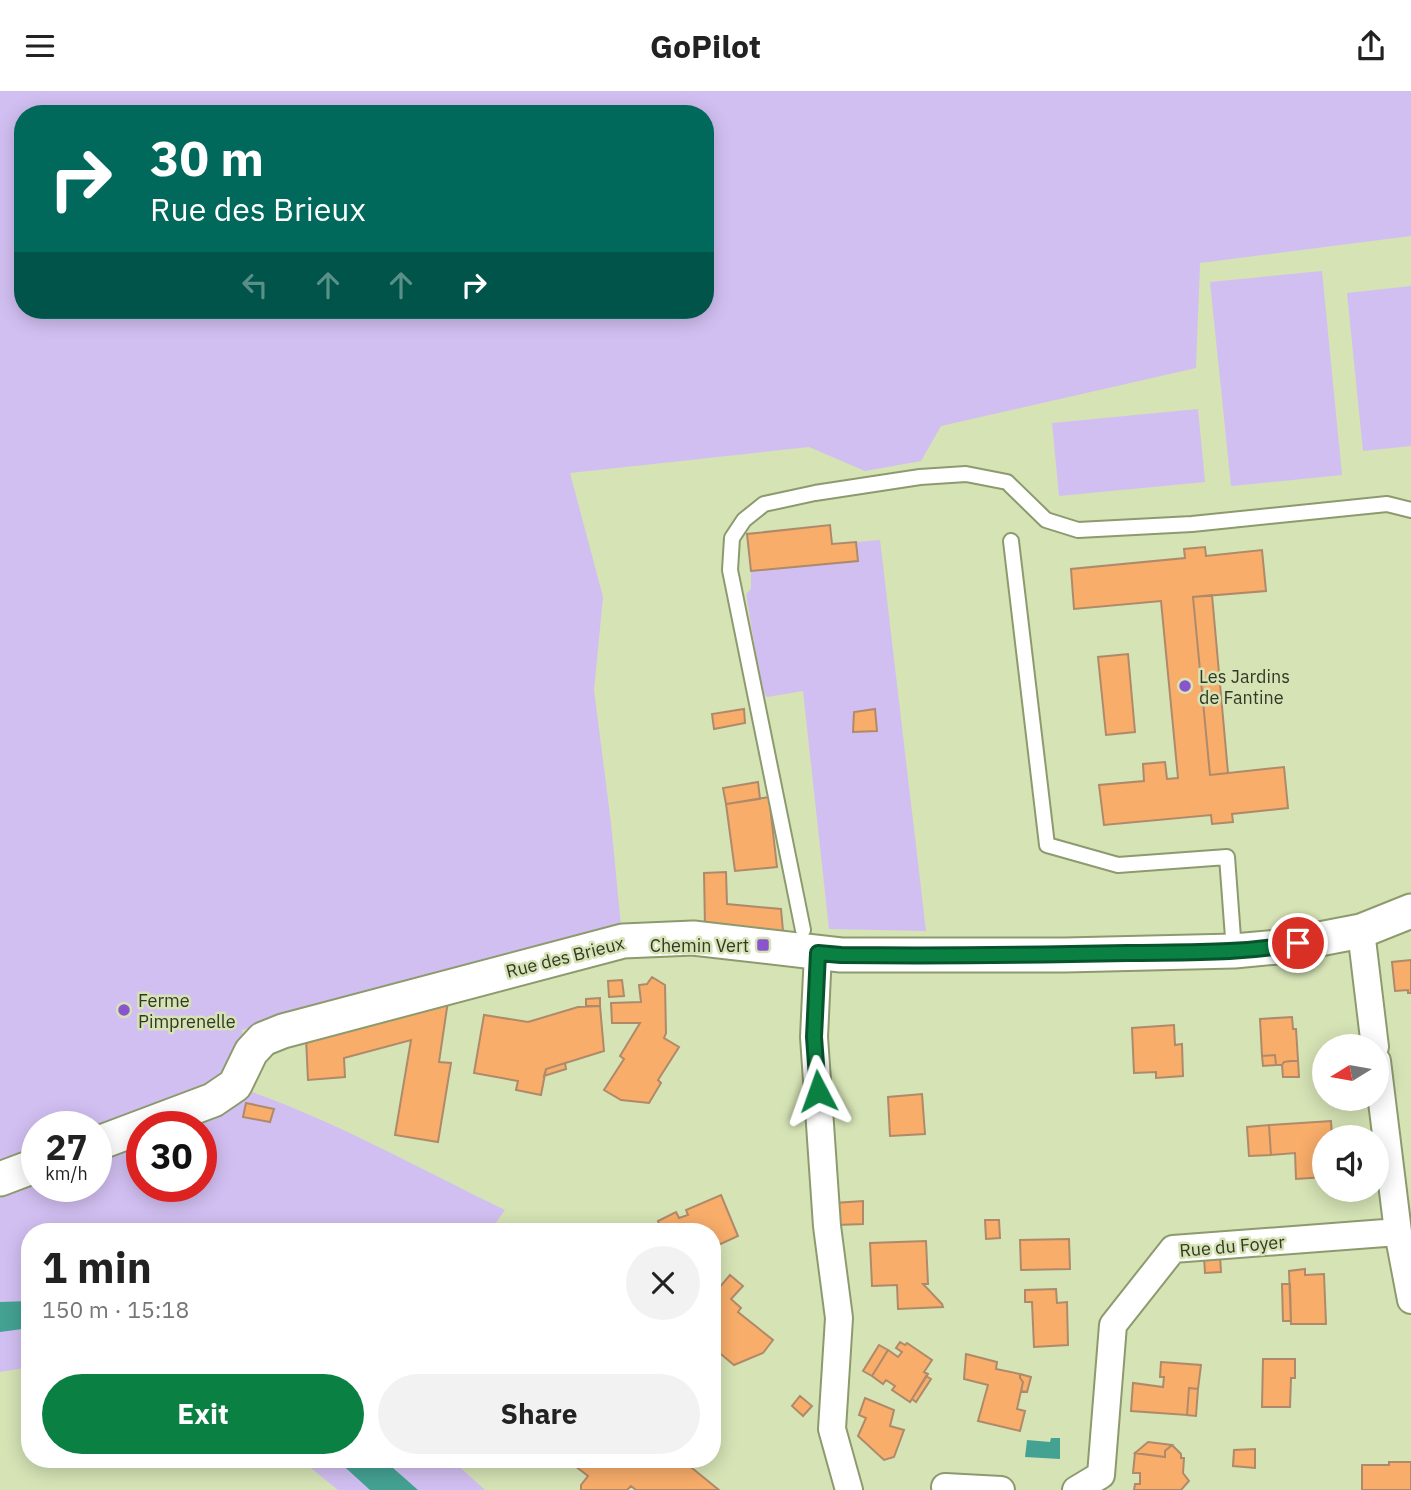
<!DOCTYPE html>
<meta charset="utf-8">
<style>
:root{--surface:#fff;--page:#f2f2f2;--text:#222;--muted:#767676;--accent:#0b8043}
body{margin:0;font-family:"IBM Plex Sans",sans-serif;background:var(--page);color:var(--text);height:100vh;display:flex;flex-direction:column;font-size:26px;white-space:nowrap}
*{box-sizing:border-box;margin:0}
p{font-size:23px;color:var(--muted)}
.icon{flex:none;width:38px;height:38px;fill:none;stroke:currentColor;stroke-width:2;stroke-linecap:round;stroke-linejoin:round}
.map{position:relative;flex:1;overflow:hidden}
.panel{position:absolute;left:21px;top:1132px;width:700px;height:245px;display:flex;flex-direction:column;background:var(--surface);border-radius:28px;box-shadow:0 4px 18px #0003}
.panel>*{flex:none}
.top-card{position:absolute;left:14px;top:14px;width:700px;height:214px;border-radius:28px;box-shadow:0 4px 18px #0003;background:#00695c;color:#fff;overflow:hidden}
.needle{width:46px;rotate:259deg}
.buttons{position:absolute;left:1312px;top:943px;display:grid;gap:14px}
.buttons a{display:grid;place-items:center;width:77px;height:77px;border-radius:50%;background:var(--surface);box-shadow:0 4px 18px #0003;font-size:35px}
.speed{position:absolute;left:21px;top:1020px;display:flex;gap:14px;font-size:35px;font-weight:700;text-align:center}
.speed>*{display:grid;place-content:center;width:91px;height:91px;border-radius:50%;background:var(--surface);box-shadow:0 4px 18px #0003;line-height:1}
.speed small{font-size:18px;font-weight:400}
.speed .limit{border:10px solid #d22;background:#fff;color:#111}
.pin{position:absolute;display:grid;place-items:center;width:60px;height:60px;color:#fff;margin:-30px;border:4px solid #fff;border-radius:50%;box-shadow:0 2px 7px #0007}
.me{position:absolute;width:77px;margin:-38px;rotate:356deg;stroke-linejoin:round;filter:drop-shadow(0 0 5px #0008)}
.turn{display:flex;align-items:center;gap:24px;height:147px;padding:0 21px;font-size:32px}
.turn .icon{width:91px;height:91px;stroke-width:2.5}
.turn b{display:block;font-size:49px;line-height:60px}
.lanes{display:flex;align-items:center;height:66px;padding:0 21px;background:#0003;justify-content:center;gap:35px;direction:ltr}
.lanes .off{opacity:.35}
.round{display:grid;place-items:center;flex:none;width:74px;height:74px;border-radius:37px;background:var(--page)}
.headline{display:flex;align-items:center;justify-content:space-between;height:119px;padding:0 21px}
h1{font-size:42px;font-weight:800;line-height:52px}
.button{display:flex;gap:14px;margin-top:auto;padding:14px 21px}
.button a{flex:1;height:80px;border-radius:42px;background:var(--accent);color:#fff;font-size:28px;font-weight:800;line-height:80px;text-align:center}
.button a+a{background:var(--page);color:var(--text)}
header{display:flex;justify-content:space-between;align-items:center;height:91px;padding:0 21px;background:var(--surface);font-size:32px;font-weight:800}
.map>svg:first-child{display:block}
</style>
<header><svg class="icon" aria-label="menu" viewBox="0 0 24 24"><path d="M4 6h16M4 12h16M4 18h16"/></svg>GoPilot<svg class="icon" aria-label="share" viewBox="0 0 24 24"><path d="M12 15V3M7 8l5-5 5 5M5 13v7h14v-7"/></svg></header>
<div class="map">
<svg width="1411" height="1399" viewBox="0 0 1411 1399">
<rect width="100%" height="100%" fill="#d5e3b5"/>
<path fill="#d2bff2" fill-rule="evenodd" d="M0 0H1411V145L1200 172 1196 277 941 335 921 370 865 380 809 356 570 382 603 506 594 599 611 732 621 835 242 939 249 1000C337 1031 420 1078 505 1119L489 1141H30V1276L0 1281ZM23 23H705V219H23ZM37 1036H96V1096H37ZM142 1036H201V1096H142Z
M1322 180 1342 384 1231 395 1210 191Z
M1411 195V355L1363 360 1347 202Z
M1198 318 1205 391 1059 405 1052 332Z
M880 449 926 840 829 838 803 600 767 606 762 601 746 503 751 498V480L858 470 856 451Z
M301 1369H452L485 1399H338Z"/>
<path fill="#44a293" d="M30 1210V1237L0 1241V1211Z
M1051 1347H1060V1368L1025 1366 1027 1349 1050 1351Z
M337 1369H384L418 1399H370Z"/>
<path fill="#f8ad6a" stroke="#af8a6a" stroke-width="2" d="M830 434 832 453 856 451 858 470 751 480 747 443Z
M1205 456 1206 465 1262 459 1266 500 1193 506 1210 684 1284 676 1288 717 1232 723 1233 731 1212 733 1211 724 1104 734 1099 694 1144 690 1143 673 1165 671 1167 688 1178 687 1161 510 1074 518 1071 478 1185 467 1184 458Z
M1212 504 1228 682 1210 684 1193 506Z
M1128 563 1135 641 1106 644 1098 566Z
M744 618 745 632 714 638 712 623Z
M875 618 877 640 853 641 854 621Z
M758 691 760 708 726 713 723 697Z
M769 706 777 776 735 780 726 713Z
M726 781 727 813 781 818 783 840 705 836 704 782Z
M1411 869V902H1408V899L1395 900 1392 871Z
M652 886 665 894 666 942 664 947 679 956 658 989 661 992 649 1012 621 1009 604 999 624 968 620 965 640 932H612L611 912 641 911 639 894 647 893Z
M622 889 624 905 609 906 608 890Z
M600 907V915H586V908Z
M448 910 439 971 451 972 438 1051 395 1044 411 949 344 967 345 986 308 989 306 947Z
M600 915 604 960 546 978 541 1004 516 999 518 990 474 982 484 924 528 931 578 916Z
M1292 926 1293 938H1296L1298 969 1284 971 1282 974H1276L1275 964 1262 965 1260 928Z
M1174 934 1175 954 1182 953 1183 985 1156 987V981L1134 982 1132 937Z
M1275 964 1276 974 1263 975 1262 965Z
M1298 969 1299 986H1283L1282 974 1284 971Z
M565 972 566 978 544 985 546 978Z
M922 1003 925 1043 890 1045 888 1006Z
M246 1012 274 1018 270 1031 243 1026Z
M1331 1030 1332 1046H1325V1086L1296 1088 1295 1062 1271 1064 1269 1034Z
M1269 1034 1271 1064 1249 1065 1247 1036Z
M721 1104 738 1145 712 1157V1141H662L658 1130 676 1121 679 1127 688 1124 686 1119Z
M863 1110V1133L837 1134 834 1112Z
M985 1129H999L1000 1147 986 1148Z
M1069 1148 1070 1178 1021 1179 1020 1149Z
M926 1150 928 1193H923L942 1213 943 1216 898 1218 897 1194 872 1195 870 1152Z
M1220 1165 1221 1181 1205 1182 1204 1166Z
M1305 1178V1184L1324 1183 1326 1233H1291L1289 1180Z
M730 1184 743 1195 731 1208 741 1217 738 1221 773 1249 763 1262 734 1274 716 1259 719 1256 712 1251V1205Z
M1282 1193H1290L1291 1230H1283Z
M1056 1198 1057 1212 1067 1211 1068 1254 1034 1256 1032 1211H1025V1199Z
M900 1251 905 1254 907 1252 932 1269 924 1281 928 1283 910 1311 892 1299 895 1295 886 1289 883 1293 872 1285 888 1259 898 1266 902 1261 896 1257Z
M879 1254 888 1259 872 1285 863 1280Z
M966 1263 997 1271 996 1278 1020 1283V1287L1023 1291 1017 1318 1025 1320 1020 1340 978 1330 988 1294 964 1288Z
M1263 1268H1295V1287H1291L1290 1316H1262Z
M1161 1271 1201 1274 1198 1298 1189 1297 1187 1324 1131 1320 1133 1292 1163 1296 1164 1286H1160Z
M1020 1283 1031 1286 1027 1301 1021 1300 1023 1291 1020 1287Z
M926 1285 931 1288 916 1311 912 1308Z
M1189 1297 1198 1298 1196 1325 1187 1324Z
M800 1305 812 1315 803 1325 792 1315Z
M865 1307 894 1319 890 1335 904 1339 894 1366 884 1369 858 1345 866 1327 859 1324Z
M1148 1351 1172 1354 1165 1360V1366L1135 1362Z
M1172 1354 1181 1363V1367H1184L1183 1382 1189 1390 1181 1399H1134L1135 1393H1140V1382H1133L1135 1362 1165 1366V1360Z
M1255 1358V1377L1233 1375 1234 1359Z
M566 1368H681L719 1399H636L631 1395 627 1399H581V1394L588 1385Z
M1389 1371H1411V1399H1362V1374H1389Z"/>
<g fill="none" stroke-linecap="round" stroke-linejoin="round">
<defs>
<path id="service" d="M1011 450 1047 754 1118 774 1227 766 1234 860
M803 839 730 479 732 447 744 429 764 413 815 402 920 386 966 383 1007 391 1046 429 1078 439 1192 433 1387 413 1411 419"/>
<path id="minor" d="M1361 840 1375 956
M818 862 814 946 827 1135 839 1227 832 1338 849 1399
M1377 970 1398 1141 1411 1209
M945 1396 1001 1399
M1076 1399 1101 1384 1113 1234 1173 1158 1398 1141"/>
<path id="tertiary" d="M96 1053 213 1009 235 994 251 961 263 948 283 940 623 850 693 847 841 864H1065L1234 860 1278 856 1361 840 1411 820
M0 1088 37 1074"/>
</defs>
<use href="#service" stroke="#8d9a6e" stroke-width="18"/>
<use href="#minor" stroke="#8d9a6e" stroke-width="30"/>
<use href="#tertiary" stroke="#8d9a6e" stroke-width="37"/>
<use href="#service" stroke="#fff" stroke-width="14"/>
<use href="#minor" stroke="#fff" stroke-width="26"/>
<use href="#tertiary" stroke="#fff" stroke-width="33"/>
</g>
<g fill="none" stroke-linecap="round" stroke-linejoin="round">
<defs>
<path id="route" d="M818 1000 814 946 818 862 841 864C937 865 1033 864 1128 862 1185 861 1242 863 1298 852"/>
</defs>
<use href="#route" stroke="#07532c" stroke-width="18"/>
<use href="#route" stroke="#0b8043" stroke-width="12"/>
</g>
<g fill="#8a54cc" stroke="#d5e3b5" stroke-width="2.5">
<circle cx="1185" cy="595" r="7"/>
<rect x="756" y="847" width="14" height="14" rx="3.5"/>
<circle cx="124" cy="919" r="7"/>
</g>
<g text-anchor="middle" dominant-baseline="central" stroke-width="5" stroke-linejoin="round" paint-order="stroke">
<g font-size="18" fill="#333826" stroke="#d5e3b5" text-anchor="start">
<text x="1199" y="585">Les Jardins<tspan x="1199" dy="21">de Fantine</tspan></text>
<text x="749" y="854" text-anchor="end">Chemin Vert</text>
<text x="138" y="909">Ferme<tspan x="138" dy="21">Pimprenelle</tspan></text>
</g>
<g font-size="18" fill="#333826" stroke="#d5e3b5">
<text transform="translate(565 866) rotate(-14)">Rue des Brieux</text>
<text transform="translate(1232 1155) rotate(-5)">Rue du Foyer</text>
</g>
</g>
</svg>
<div class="buttons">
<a><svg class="needle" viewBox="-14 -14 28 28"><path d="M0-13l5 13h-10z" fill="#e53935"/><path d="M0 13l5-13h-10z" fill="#767676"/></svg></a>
<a><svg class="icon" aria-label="sound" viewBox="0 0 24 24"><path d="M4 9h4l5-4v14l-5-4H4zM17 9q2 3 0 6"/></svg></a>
</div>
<div class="speed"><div>27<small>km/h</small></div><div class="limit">30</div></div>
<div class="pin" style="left:1298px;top:852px;background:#d93025"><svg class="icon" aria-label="arrive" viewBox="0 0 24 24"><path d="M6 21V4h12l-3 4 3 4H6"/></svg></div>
<svg class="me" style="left:818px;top:1000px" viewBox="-20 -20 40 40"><path d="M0-17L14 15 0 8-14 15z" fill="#0b8043" stroke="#fff" stroke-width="4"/></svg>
<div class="top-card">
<div class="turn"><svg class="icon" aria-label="right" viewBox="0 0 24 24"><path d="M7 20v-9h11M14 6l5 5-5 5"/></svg><div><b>30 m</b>Rue des Brieux</div></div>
<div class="lanes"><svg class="icon off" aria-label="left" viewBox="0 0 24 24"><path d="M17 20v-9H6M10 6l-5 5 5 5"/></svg><svg class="icon off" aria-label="ahead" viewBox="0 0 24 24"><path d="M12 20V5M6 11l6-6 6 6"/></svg><svg class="icon off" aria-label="ahead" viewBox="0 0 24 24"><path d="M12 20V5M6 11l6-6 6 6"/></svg><svg class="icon" aria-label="right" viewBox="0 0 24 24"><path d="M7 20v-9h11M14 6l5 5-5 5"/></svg></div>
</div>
<section class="panel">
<div class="headline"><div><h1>1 min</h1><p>150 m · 15:18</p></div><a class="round"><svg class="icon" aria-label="close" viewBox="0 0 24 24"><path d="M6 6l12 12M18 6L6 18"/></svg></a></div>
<div class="button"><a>Exit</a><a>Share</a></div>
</section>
</div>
